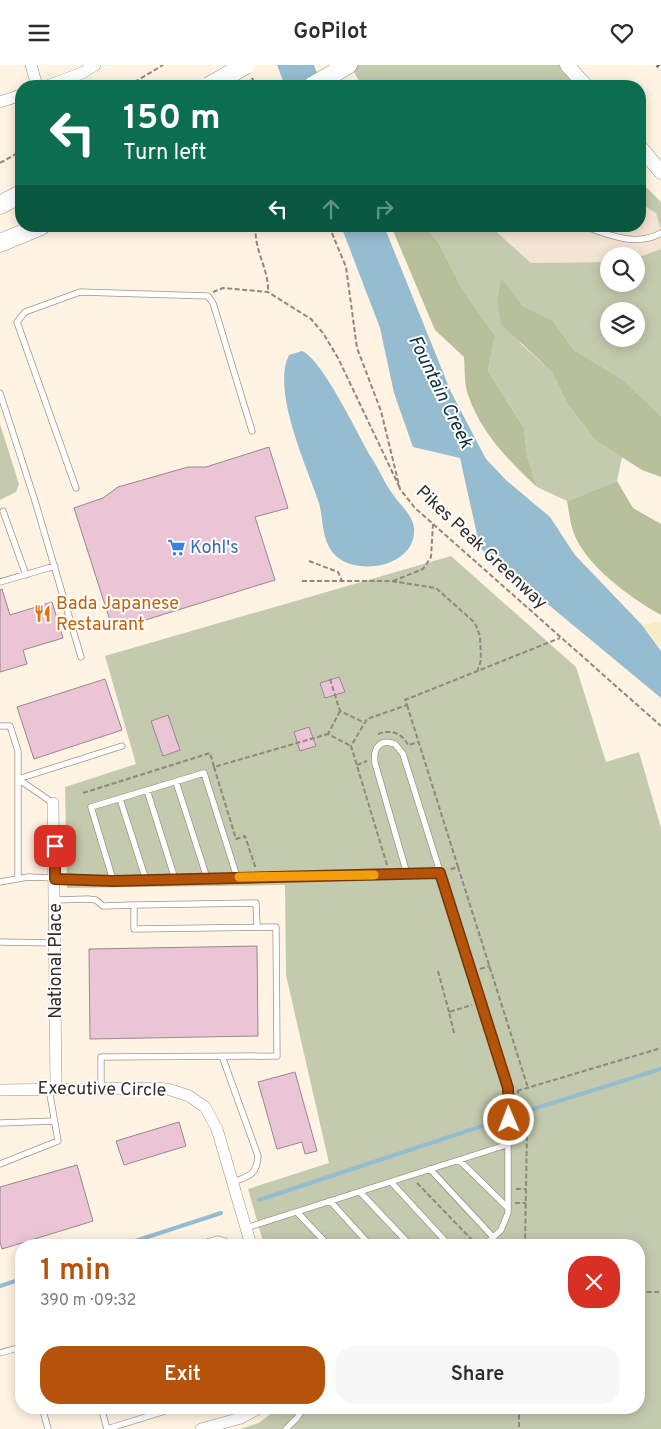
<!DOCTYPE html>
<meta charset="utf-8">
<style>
:root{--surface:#fff;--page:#f7f7f7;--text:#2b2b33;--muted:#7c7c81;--accent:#b45309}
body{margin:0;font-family:Overpass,sans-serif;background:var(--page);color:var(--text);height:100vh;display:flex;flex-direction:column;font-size:19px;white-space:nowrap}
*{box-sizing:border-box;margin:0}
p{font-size:16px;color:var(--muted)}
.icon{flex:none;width:28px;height:28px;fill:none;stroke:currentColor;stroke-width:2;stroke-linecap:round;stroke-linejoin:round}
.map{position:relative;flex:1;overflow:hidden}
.side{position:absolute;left:15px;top:1174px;width:630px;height:175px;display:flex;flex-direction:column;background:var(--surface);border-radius:20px;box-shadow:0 2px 12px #0003}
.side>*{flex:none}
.guide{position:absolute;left:15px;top:15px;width:631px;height:152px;border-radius:20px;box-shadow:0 2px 12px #0003;background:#0b6e4f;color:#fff;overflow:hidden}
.fabs{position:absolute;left:600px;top:182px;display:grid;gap:10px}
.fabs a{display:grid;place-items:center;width:45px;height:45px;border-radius:50%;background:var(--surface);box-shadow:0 2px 12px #0003;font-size:25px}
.pin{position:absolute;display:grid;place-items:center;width:42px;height:42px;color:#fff;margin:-21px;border-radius:10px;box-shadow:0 2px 8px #0006}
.me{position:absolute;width:55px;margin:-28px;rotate:359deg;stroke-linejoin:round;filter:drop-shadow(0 0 4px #0008)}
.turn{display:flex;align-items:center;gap:18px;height:105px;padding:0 25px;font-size:22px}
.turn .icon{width:65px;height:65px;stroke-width:2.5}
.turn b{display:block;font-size:35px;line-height:42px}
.lanes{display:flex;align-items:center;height:48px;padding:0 25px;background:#0003;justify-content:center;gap:25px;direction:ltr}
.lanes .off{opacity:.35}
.round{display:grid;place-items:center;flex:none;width:52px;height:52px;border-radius:20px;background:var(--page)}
.summary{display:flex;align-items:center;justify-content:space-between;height:85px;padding:0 25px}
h1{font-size:30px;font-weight:600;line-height:38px;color:var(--accent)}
.button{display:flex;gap:10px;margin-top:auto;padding:10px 25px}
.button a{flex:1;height:58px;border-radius:20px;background:var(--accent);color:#fff;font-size:20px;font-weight:600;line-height:58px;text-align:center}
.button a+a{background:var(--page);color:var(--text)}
header{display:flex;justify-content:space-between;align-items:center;height:65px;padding:0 25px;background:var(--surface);font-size:22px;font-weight:600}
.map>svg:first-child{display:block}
</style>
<header><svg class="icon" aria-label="menu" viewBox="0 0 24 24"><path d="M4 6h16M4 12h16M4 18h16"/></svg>GoPilot<svg class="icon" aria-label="heart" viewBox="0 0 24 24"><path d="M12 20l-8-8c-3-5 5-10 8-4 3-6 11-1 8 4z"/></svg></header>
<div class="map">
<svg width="661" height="1364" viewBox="0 0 661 1364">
<rect width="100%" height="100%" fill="#fff3e3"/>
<path fill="#f4e4d3" d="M643 140 656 148 661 165V184L636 193 609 191V197L531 198 490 161H640V143Z"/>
<path fill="#c3caad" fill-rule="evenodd" d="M350 0H567L573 21H362Z
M640 116 661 137V165L656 148 643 140 640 143Z
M424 161H490L531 198 609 197V219H636V193L661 184V351L622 314 574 285 553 256 523 241 501 214 497 234 521 279 552 307 567 338 595 375 622 392 617 416 567 436 537 422 527 390 524 363 488 306 495 271 461 222 437 175ZM609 246H636V274H609Z
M0 359 19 419 16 427 0 435Z
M451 491 576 602 606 697 639 687 661 763V1364H240L259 1358 278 1343 639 1342V1180H264L248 1124 329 1098 286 910 285 820 67 823 65 722 136 699 105 591Z"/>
<path fill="#b7bf9b" d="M391 161H424L437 175 461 222 495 271 488 306 524 363 527 390 537 422C509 396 481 368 468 330 464 319 465 303 464 292L435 265Z
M501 213 523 241 553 256 574 285 622 314 661 351V412L642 405 595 375 567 338 552 307 501 259 497 234Z
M617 416 633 443 661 459V550C631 533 585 501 573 466 570 457 569 446 567 436Z"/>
<path fill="#f5ebc6" d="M661 557V583L642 560Z"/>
<path fill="#96bccf" d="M277 0H314L322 21H285Z
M341 161H384L451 327 486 394 507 416 550 452 575 490 642 560 661 586V633L480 483 460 393 413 382 394 328 380 263Z
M302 286C323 295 358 370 371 392 379 404 384 417 392 428 399 439 413 450 414 463 417 501 359 512 336 491 321 476 324 457 319 438 307 402 271 325 289 290Z"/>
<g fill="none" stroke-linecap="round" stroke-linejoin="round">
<path stroke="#96bccf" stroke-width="4" d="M524 1047 661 1004
M259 1135 494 1057
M123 1180 221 1148
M0 1221 21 1214"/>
</g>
<path fill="#ebc5d6" stroke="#98878e" d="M269 382 288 443 255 452 275 515 113 565 74 443 103 433 118 422 188 402H206Z
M2 524 10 550 52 537 63 573 23 585 27 599 0 607V525Z
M339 612 345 627 325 633 320 618Z
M105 614 122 665 34 694 17 642Z
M168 650 180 685 163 691 151 656Z
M309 662 316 681 300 686 294 667Z
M257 881 258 971 90 974 89 884Z
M295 1007 317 1086 305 1089 302 1077 277 1084 258 1017Z
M179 1057 186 1081 124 1100 116 1076Z
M77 1100 93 1156 2 1184 0 1177V1122Z"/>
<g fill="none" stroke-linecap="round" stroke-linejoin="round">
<defs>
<path id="service" d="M584 161C608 170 637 182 661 168
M0 328 35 436 81 592
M76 423 17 257 25 247 80 227 208 231 213 238 252 366
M3 446 26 510
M0 517 55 501
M0 661H10L18 686V714L53 738
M176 717 207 813
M147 725 175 814
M120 734 146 815
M407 809 375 698C373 684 379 673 395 679L403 689 508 1023V1148L501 1165 485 1180
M18 814V714L122 681
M113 815 91 742 204 708 237 812
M0 817 28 812 113 815 440 808
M56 835 88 834 96 835 103 841 134 840V864L276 862 277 991 101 992V1024
M134 840 256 838 257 862
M0 877 55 878
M222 991 258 1091C257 1110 248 1112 232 1117
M0 1058 54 1056
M459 1095 508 1143
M0 1099 58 1076 49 1024
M430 1104 493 1172 495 1180
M391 1117 449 1180
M360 1127 410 1180
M330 1136 370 1180
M297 1147 328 1180
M246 1163 509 1079
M197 1180 218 1174 225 1176 226 1180
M0 1288 21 1282
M42 1342 48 1364
M101 1342 107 1364
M107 1364 178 1342
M286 1364 297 1353 304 1342"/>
<path id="minor" d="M31 0 37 21
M47 21 82 8 95 0
M0 37 21 30
M53 738 56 1023
M0 1025 153 1023 168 1024 189 1031 205 1042 217 1064 251 1180
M201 1364 241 1353 261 1342"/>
<path id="tertiary" d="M567 0 586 21
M640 82 661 107"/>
<path id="primary" d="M312 21 348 0
M0 140 21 129
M0 178 41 161"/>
</defs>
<use href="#service" stroke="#9f9486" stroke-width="7"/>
<use href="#minor" stroke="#9f9486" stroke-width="12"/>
<use href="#tertiary" stroke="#9f9486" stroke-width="15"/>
<use href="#primary" stroke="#9f9486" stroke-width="19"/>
<path stroke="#90887e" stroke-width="2" stroke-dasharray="5 2.5" stroke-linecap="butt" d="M252 13 256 21
M128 21 163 0
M0 98 21 86
M256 161C253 184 269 204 268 226
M329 161 346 202 357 283 381 346 400 424 415 443 661 661
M213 227 223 223 268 227 311 254 323 268 338 293 399 421
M309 496 338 507 342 516
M302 516H391L436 523 475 558 480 571 481 595 477 607
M393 516 423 504 431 492 433 459
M330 614 340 646 363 657
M407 640 458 802 448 805
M340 646 328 669 351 681
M378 669C391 664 402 668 408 680L419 677
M357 700 367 696
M214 702 236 774 245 771 256 804
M83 728 210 688 214 702 328 669
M387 800 351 681 367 654 407 640 405 635 560 573
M458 802 528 1023
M480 904 490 901
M438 906 449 947
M454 968 449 947 472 940
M517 1026 661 983
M518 1051V1026
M518 1066 527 1065 525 1180
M417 1118 476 1179
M516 1124H526
M515 1138H526
M639 1227H661
M519 1342V1364"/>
<use href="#service" stroke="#fff" stroke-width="5.5"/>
<use href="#minor" stroke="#fff" stroke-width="11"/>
<use href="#tertiary" stroke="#fff" stroke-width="14"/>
<use href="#primary" stroke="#fff" stroke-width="18"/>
<path stroke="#6d675e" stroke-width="4" stroke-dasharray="2.5 5" stroke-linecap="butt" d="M657 0 661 3"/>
<defs>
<path id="primary-bridge" d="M209 21 246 0"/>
</defs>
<use href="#primary-bridge" stroke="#9f9486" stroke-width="19" stroke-linecap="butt"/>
<use href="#primary-bridge" stroke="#fff" stroke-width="18"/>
</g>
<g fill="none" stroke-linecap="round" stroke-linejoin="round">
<defs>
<path id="route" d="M55 781V814L113 816 440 808 508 1023 509 1055"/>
</defs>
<use href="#route" stroke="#753606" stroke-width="12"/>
<use href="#route" stroke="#b45309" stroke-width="9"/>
<path stroke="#f59e0b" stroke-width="9" d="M239 812 374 810"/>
</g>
<defs>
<symbol id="supermarket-bare" viewBox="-9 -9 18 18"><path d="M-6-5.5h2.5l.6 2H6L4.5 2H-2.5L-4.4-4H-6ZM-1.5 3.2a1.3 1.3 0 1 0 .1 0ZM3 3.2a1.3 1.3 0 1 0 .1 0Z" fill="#3f7fe0" stroke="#fff" stroke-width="2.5" paint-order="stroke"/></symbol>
<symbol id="restaurant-bare" viewBox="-9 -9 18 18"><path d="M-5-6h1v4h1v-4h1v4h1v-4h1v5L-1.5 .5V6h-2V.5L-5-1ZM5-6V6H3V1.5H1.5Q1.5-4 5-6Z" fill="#e8710a" stroke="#fff" stroke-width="2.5" paint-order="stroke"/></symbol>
</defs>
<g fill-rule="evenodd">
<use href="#supermarket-bare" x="164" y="470" width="25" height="25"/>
<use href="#restaurant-bare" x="30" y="536" width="25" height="25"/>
</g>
<g text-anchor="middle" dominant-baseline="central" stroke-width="4" stroke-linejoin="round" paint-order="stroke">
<g font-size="18" fill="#366cbe" stroke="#fff" text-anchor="start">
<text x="190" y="483">Kohl's</text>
</g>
<g font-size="18" fill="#322e28" stroke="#fff">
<text transform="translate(481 483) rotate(43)">Pikes Peak Greenway</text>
<text transform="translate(56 896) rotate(-90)">National Place</text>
<text transform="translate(102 1025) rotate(1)">Executive Circle</text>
</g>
<g font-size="18" fill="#c56008" stroke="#fff" text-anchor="start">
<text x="56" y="539">Bada Japanese<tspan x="56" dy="21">Restaurant</tspan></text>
</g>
<g font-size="19" font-style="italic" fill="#0a2d3c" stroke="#fff">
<text transform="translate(440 327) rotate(64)">Fountain Creek</text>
</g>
</g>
</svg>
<div class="fabs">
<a><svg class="icon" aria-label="search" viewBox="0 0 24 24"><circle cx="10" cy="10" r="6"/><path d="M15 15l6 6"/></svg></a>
<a><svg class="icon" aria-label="layers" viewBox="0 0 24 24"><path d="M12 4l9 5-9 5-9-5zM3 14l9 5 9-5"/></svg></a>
</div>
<div class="pin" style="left:55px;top:781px;background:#d93025"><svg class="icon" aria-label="arrive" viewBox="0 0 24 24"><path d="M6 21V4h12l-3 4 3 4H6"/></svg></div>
<svg class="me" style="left:509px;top:1055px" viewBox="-20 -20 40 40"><circle r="17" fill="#b45309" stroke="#fff" stroke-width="3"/><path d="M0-11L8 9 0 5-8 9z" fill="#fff"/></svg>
<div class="guide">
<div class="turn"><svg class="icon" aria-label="left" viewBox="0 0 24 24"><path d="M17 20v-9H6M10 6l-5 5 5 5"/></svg><div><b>150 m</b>Turn left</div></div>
<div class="lanes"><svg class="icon" aria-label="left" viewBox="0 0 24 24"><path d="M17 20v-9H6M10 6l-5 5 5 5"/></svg><svg class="icon off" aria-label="ahead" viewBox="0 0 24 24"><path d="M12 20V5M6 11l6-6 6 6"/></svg><svg class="icon off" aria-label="right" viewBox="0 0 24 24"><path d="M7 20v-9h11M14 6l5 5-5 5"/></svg></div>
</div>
<section class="side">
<div class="summary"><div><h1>1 min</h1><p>390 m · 09:32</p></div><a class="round" style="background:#d93025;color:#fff"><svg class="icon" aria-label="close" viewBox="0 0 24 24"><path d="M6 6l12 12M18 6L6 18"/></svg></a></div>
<div class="button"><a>Exit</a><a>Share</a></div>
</section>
</div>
